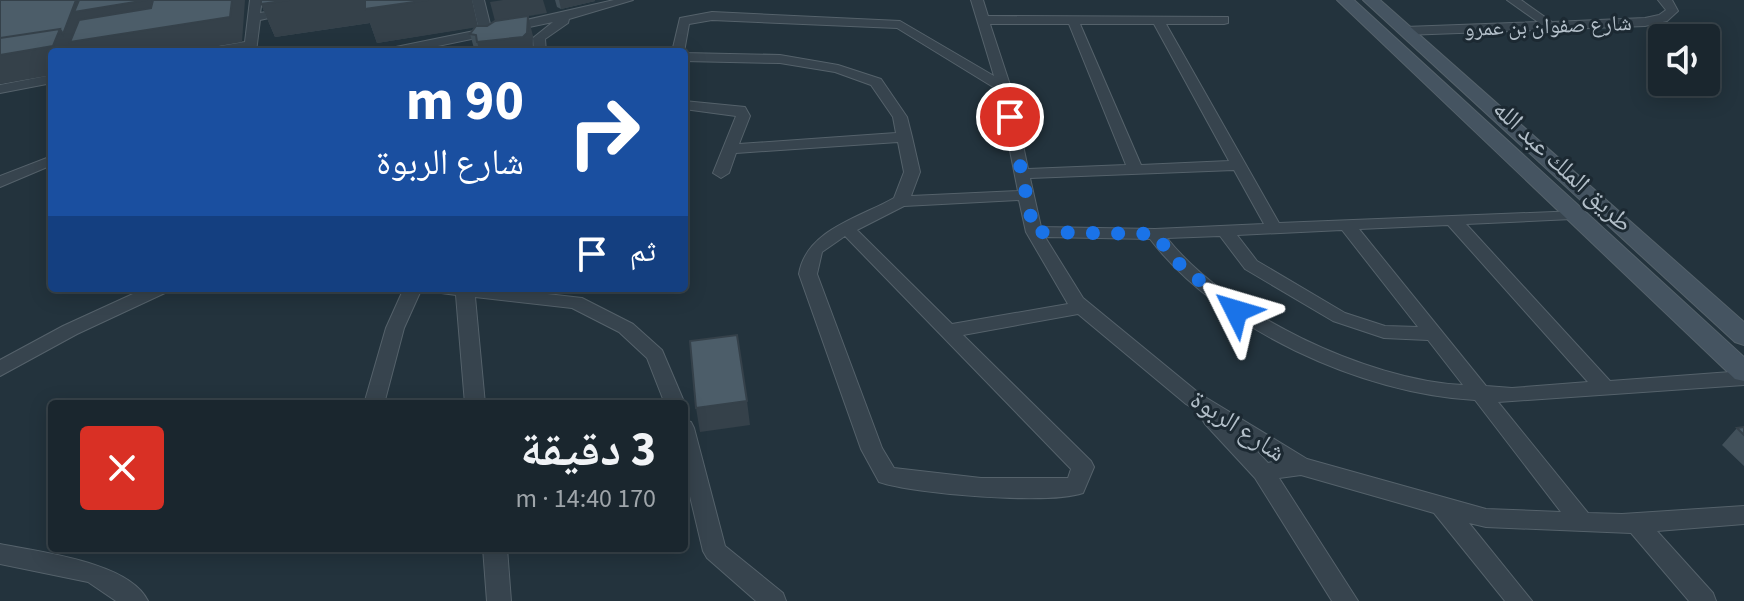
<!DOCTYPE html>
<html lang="ar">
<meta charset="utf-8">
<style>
:root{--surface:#1a262e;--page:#27323a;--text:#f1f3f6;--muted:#9fa5aa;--line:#38434a}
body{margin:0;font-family:"Source Sans 3","Noto Naskh Arabic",sans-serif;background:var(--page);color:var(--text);direction:rtl;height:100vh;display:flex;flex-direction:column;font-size:30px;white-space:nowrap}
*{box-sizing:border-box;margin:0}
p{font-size:26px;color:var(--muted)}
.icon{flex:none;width:44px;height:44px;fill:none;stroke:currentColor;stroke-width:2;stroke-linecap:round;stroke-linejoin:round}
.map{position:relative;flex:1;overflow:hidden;direction:ltr}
.drawer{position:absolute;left:48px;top:400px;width:640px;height:152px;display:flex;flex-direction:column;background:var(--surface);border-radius:8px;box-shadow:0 4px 20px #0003,0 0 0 2px var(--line);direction:rtl}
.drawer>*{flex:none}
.banner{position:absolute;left:48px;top:48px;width:640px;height:244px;border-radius:8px;box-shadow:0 4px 20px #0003,0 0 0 2px var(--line);direction:rtl;background:#1a4fa0;color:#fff;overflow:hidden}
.buttons{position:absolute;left:1648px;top:24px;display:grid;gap:16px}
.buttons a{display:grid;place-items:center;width:72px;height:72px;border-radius:8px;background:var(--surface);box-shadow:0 4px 20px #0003,0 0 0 2px var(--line);font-size:40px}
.pin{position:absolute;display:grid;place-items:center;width:68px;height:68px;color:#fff;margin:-34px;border:4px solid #fff;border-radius:50%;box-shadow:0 2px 8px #0007}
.me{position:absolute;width:88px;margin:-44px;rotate:310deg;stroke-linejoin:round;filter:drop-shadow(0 0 6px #0008)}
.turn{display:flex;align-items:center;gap:28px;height:168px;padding:0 32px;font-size:36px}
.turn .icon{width:104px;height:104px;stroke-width:2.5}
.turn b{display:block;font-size:56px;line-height:68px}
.then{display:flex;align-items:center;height:76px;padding:0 32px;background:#0003;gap:16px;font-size:30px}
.round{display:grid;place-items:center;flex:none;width:84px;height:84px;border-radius:8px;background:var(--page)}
.overview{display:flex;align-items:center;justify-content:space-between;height:136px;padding:0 32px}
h1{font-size:48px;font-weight:700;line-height:60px}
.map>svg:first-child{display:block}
</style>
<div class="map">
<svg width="1744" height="601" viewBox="0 0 1744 601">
<rect width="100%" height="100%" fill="#23333d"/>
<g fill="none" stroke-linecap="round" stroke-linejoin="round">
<defs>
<path id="street" d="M250 0H262L260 13 289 8 295 12 260 20 256 52H203L209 48 245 42Z
M472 0H484L491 28 614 0H633L569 19 568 23 545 39 546 52H534L533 38 553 22 409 52H385L391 48 479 30Z
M971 0H983L988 16 1228 17V23L1224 24H1166L1279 223 1578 211 1580 214 1578 217 1572 219 1466 224 1610 381 1744 371V385L1498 402 1588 513 1622 514 1744 506V524L1657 531 1713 593 1716 601H1689L1631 533 1486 527 1469 523 1532 601H1505L1434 513 1301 475 1279 478 1358 601H1332L1255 478 1205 424 1202 419 1204 415 1186 404 1078 314 963 335 1091 461 1094 467 1083 493C1049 505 914 494 879 482L861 449 799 274C806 230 859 218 894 198L904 172 898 142 736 153 729 173 721 178 713 173 736 116 684 109V101L745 107 750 116 739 144 896 133 893 117 871 85 835 72 780 63 684 61V53L780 55 838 65 881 79 907 117 912 137 920 172 911 196 1018 191 998 90 897 28 712 20 689 24 684 52H672L680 18 712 12 900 21 994 76ZM990 24H1069L1126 165 1028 169 1011 88ZM1080 24H1154L1229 161 1141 165ZM1234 170 1264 224 1155 229 1041 227 1030 178ZM1019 200 1026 232 1068 304 952 324 857 230 904 206ZM1448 225 1588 382 1512 388 1486 386 1359 229ZM1342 230 1418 327 1385 326 1345 313 1257 261 1237 235ZM845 236 1071 469 1068 478H981L894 468 882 448 817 274 822 252ZM1220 236 1245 269 1333 321 1384 338 1428 340 1463 385C1367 380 1227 314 1167 238ZM1045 237 1150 239C1219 329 1362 394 1475 400L1561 512 1486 509 1307 459 1200 394 1083 298ZM1250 444 1276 461 1268 463Z
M1507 0H1521L1552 22 1645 18 1659 15 1666 10 1658 0H1672L1678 11 1667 21 1645 26 1405 35 1399 31 1405 27 1538 22Z
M52 75V83L0 93V85Z
M52 156V165L0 187V176Z
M146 288H170L167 292 77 334 0 376V360L63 326Z
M404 288H422L404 328 384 404H364L386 328Z
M431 288H496L582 298 633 324 662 350 685 404H665L647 358 619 332 572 308 475 297 485 404H465L456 295 434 292Z
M684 420 691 422 694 428 725 546 783 593 786 601H756L707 558 703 551 684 471Z
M0 544C39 552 130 562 148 601H116L88 582 0 564Z
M483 548H507L511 601H487Z"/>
<path id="secondary" d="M1337 0H1354L1744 357V381L1735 379Z
M1363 0H1380L1744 322V345L1735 342Z"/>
</defs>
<use href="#street" stroke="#55626b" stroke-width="2"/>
<use href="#secondary" stroke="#55626b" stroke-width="2"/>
<use href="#street" fill="#37444e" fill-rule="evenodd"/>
<use href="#secondary" fill="#455461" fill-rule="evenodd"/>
</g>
<path fill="#41505a" d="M361 0H472L478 26H487L495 21 547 13 511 19 533 36 532 52H475L470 34 475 27 377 43 370 23 275 37 261 4Z
M555 0H595V1L561 9 557 7Z
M1744 427V466L1722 445 1737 428Z"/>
<path fill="#35414a" d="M34 0H245L242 42 182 52H52V75L0 84V44L60 29 73 9Z
M279 0H472L478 27 377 43 370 23 275 37 261 4Z
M503 0H543L547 13 495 21 490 2Z
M559 0H595V1L561 9Z
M528 16 533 36 532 52H480L477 42Z
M747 401 750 425 700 432 696 408Z"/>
<path fill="#4c5d69" stroke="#35414a" stroke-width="2" d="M0 0H76L63 34 60 29 0 38Z
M79 0H147L74 12Z
M153 0H232L230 17 70 42 79 20 151 8Z
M261 0H289L261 4Z
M365 0H428L365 9Z
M528 16 527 33 523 37 477 42 476 35 470 34 476 26H487L495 21Z
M60 29 53 46 0 55V38Z
M737 335 747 401 696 408 690 341Z
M1744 427V435L1737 428Z"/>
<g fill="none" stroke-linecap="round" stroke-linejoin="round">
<path stroke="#1a73e8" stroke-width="14" stroke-dasharray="0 25.2" d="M1010 117 1034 232 1155 234 1176 261 1236 311"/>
</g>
<g text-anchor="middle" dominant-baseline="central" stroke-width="6" stroke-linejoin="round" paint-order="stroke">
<g font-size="22" fill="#b3bfc9" stroke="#1c2932">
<text transform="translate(1548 26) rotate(-2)">شارع صفوان بن عمرو</text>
</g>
<g font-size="26" fill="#b3bfc9" stroke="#1c2932">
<text transform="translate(1563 166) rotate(43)">طريق الملك عبد الله</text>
<text transform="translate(1238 426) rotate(33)">شارع الربوة</text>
</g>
</g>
</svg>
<div class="buttons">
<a><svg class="icon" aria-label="sound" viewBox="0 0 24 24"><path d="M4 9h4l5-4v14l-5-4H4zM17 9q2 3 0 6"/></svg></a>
</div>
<div class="pin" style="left:1010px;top:117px;background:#d93025"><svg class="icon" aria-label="arrive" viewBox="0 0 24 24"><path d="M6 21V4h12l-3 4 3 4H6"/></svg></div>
<svg class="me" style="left:1236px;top:311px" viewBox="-20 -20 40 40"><path d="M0-17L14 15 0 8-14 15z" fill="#1a73e8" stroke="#fff" stroke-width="4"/></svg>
<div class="banner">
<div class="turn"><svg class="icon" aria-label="right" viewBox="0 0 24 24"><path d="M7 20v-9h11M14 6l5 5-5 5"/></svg><div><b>90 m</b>شارع الربوة</div></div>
<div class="then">ثم<svg class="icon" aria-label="arrive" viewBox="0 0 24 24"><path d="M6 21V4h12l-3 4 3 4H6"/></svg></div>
</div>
<section class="drawer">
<div class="overview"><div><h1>3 دقيقة</h1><p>170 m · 14:40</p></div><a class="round" style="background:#d93025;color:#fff"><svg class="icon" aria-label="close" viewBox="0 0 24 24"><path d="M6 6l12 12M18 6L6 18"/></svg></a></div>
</section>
</div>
